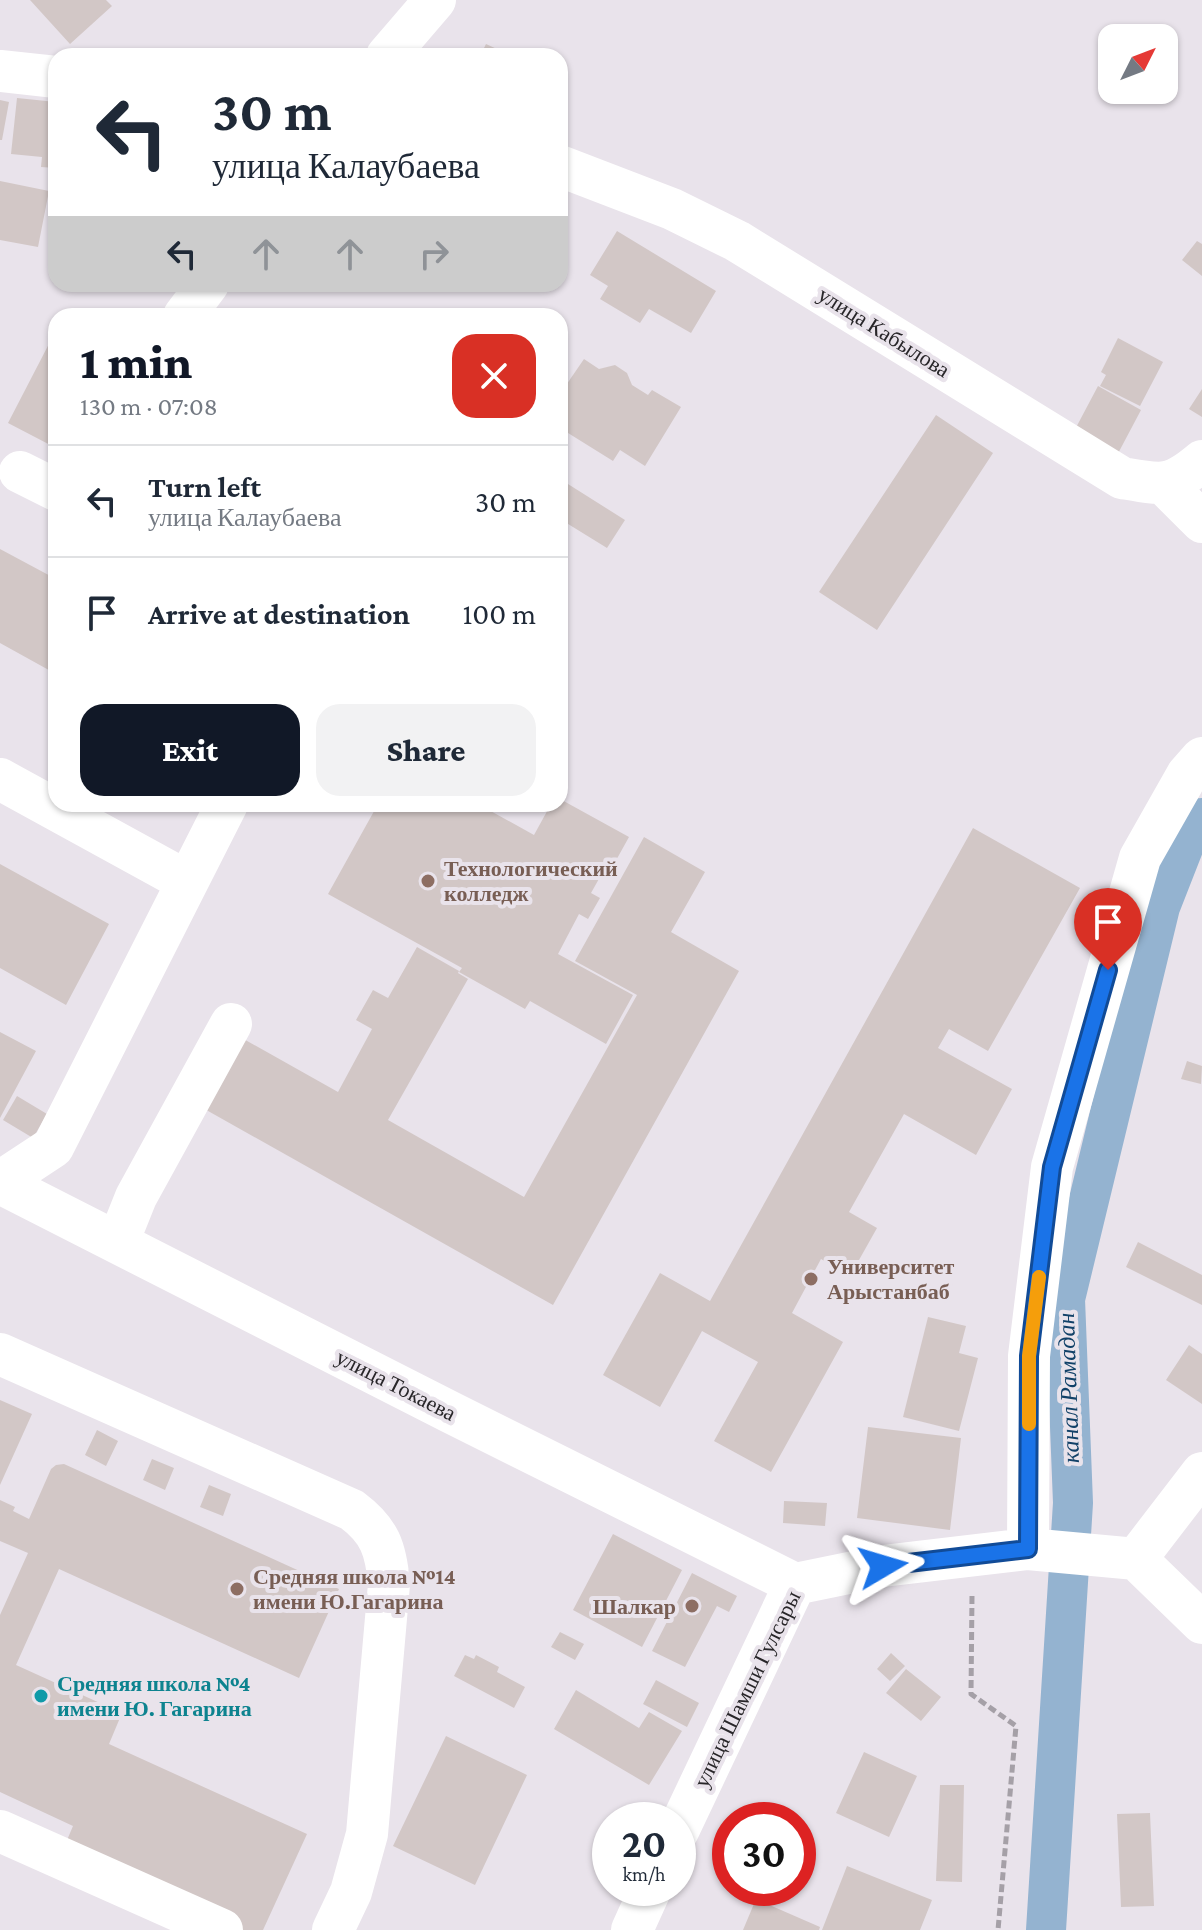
<!DOCTYPE html>
<meta charset="utf-8">
<style>
:root{--surface:#fff;--page:#f2f2f3;--text:#1f2937;--muted:#747a83;--line:#e0e1e3;--accent:#111827}
body{margin:0;font-family:"Crimson Pro",serif;background:var(--page);color:var(--text);height:100vh;display:flex;flex-direction:column;font-size:30px;white-space:nowrap}
*{box-sizing:border-box;margin:0}
p{font-size:26px;color:var(--muted)}
.icon{flex:none;width:44px;height:44px;fill:none;stroke:currentColor;stroke-width:2;stroke-linecap:round;stroke-linejoin:round}
.map{position:relative;flex:1;overflow:hidden}
.panel{position:absolute;left:48px;top:308px;width:520px;height:504px;display:flex;flex-direction:column;background:var(--surface);border-radius:24px;box-shadow:0 2px 6px #0004}
.panel>*{flex:none}
.guide{position:absolute;left:48px;top:48px;width:520px;height:244px;border-radius:24px;box-shadow:0 2px 6px #0004;background:#fff;color:var(--text);overflow:hidden}
.needle{width:52px;rotate:48deg}
.controls{position:absolute;left:1098px;top:24px;display:grid;gap:16px}
.controls a{display:grid;place-items:center;width:80px;height:80px;border-radius:16px;background:var(--surface);box-shadow:0 2px 6px #0004;font-size:40px}
.speed{position:absolute;left:592px;top:1802px;display:flex;gap:16px;font-size:40px;font-weight:700;text-align:center}
.speed>*{display:grid;place-content:center;width:104px;height:104px;border-radius:50%;background:var(--surface);box-shadow:0 2px 6px #0004;line-height:1}
.speed small{font-size:20px;font-weight:400}
.speed .limit{border:12px solid #d22;background:#fff;color:#111}
.pin{position:absolute;display:grid;place-items:center;width:68px;height:68px;color:#fff;margin:-82px -34px;border-radius:50% 50% 50% 0;rotate:-45deg;box-shadow:0 0 8px #0007}
.pin .icon{rotate:45deg}
.me{position:absolute;width:88px;margin:-44px;rotate:83deg;stroke-linejoin:round;filter:drop-shadow(0 0 6px #0008)}
.turn{display:flex;align-items:center;gap:28px;height:168px;padding:0 32px;font-size:36px}
.turn .icon{width:104px;height:104px;stroke-width:2.5}
.turn b{display:block;font-size:56px;line-height:68px}
.lanes{display:flex;align-items:center;height:76px;padding:0 32px;background:#0003;justify-content:center;gap:40px;direction:ltr}
.lanes .off{opacity:.35}
.round{display:grid;place-items:center;flex:none;width:84px;height:84px;border-radius:24px;background:var(--page)}
.overview{display:flex;align-items:center;justify-content:space-between;height:136px;padding:0 32px}
h1{font-size:48px;font-weight:800;line-height:60px;color:var(--accent)}
.button{display:flex;gap:16px;margin-top:auto;padding:16px 32px}
.button a{flex:1;height:92px;border-radius:24px;background:var(--accent);color:#fff;font-size:32px;font-weight:800;line-height:92px;text-align:center}
.button a+a{background:var(--page);color:var(--text)}
ul{padding:0;list-style:none}
li{display:flex;align-items:center;gap:24px;height:112px;padding:0 32px;border-top:2px solid var(--line)}
li div{flex:1}
li b{display:block;font-size:30px}
li em{font-style:normal}
.map>svg:first-child{display:block}
</style>
<div class="map">
<svg width="1202" height="1930" viewBox="0 0 1202 1930">
<rect width="100%" height="100%" fill="#e9e3eb"/>
<g fill="none" stroke-linecap="round" stroke-linejoin="round">
<path stroke="#94b3d0" stroke-width="40" d="M1046 1930 1073 1503 1065 1299 1160 907 1185 843 1202 818"/>
</g>
<path fill="#d2c7c6" d="M30 0H106L112 6 70 44Z
M486 44 512 56H480Z
M17 98 56 102V168L41 167 42 157 11 154Z
M0 100 9 102 2 140H0Z
M0 181 49 191 38 247 0 240Z
M617 231 716 291 691 333 649 309 640 323 600 299 608 286 590 275Z
M1197 241 1202 244V276L1182 260Z
M52 338 56 340V448L8 423Z
M1118 338 1163 362 1140 406 1100 386 1106 375 1101 372Z
M584 359 599 369 615 365 627 373 632 385 648 395 652 390 681 407 645 466 620 450 613 461 560 428V394Z
M1098 386 1141 410 1114 461 1071 437Z
M1202 389V417L1189 409Z
M936 415 993 453 877 630 819 592Z
M560 479 625 520 607 548 560 519Z
M0 549 56 579V674L0 643Z
M560 799 629 837 614 864 609 861 591 893 600 898 588 919 579 914 558 954 633 995 606 1044 530 1001 525 1009 459 972 462 968 328 894 378 804H455L459 807 461 804H478L534 835 551 804H560Z
M973 828 1080 888 988 1051 949 1029 938 1048 1012 1089 976 1155 904 1114 849 1212 877 1228 850 1276 821 1259 792 1313 843 1342 771 1472 714 1441 758 1362 702 1331 660 1407 603 1375 660 1273 710 1301Z
M644 837 705 872 671 932 739 971 553 1305 201 1107 240 1037 338 1092 372 1029 356 1020 373 990 388 998 417 947 459 971 458 973 468 979 388 1120 524 1197 637 995 575 961Z
M0 864 109 924 66 1005 0 968Z
M0 1032 36 1051 0 1118Z
M1187 1061 1202 1066 1201 1084 1181 1079Z
M17 1096 47 1114 33 1138 3 1120Z
M1138 1242 1202 1275V1305L1126 1267Z
M928 1317 966 1326 959 1353 978 1358 959 1431 903 1417Z
M1189 1345 1202 1354V1404L1166 1380Z
M0 1400 32 1414 0 1485Z
M868 1427 961 1438 950 1530 857 1518Z
M97 1430 118 1441 106 1466 85 1455Z
M152 1459 174 1468 165 1490 143 1480Z
M64 1464 339 1589 299 1678 59 1569 16 1665 122 1713 109 1744 307 1834 263 1930H234L62 1852 73 1826 0 1792V1615L28 1553 0 1541V1500L15 1507 13 1511 29 1519 51 1469 56 1465Z
M209 1485 231 1494 223 1516 200 1507Z
M784 1501 827 1503 825 1526 783 1523Z
M613 1534 682 1570 642 1647 573 1610Z
M692 1573 737 1596 729 1612 717 1606 685 1667 652 1651Z
M560 1632 584 1644 575 1660 551 1647Z
M891 1653 905 1666 890 1681 877 1669Z
M465 1655 474 1659 476 1655 499 1667 497 1672 525 1687 514 1708 454 1676Z
M906 1669 941 1697 921 1721 886 1693Z
M656 1680 699 1703 687 1727 643 1704Z
M576 1690 639 1728 649 1712 682 1731 649 1785 554 1729Z
M446 1736 527 1775 475 1885 393 1846Z
M864 1752 917 1776 889 1837 836 1813Z
M940 1785H964L962 1882 936 1881Z
M1150 1813 1154 1906 1121 1907 1117 1814Z
M847 1866 932 1900 920 1930H822Z
M756 1899 820 1927 819 1930H743Z"/>
<g fill="none" stroke-linecap="round" stroke-linejoin="round">
<path stroke="#a5a0a7" stroke-width="5" stroke-dasharray="8 4" stroke-linecap="butt" d="M972 1596 971 1694 1016 1726 998 1930"/>
<path stroke="#fff" stroke-width="42" d="M387 56 435 0
M0 71 56 77
M560 166 672 209 737 241 1122 478C1162 485 1170 488 1202 461
M184 316 208 284
M20 472 56 490
M1164 484 1202 522
M0 779 186 881
M0 1182 53 1147 227 804
M0 1183 450 1412 795 1584
M118 1242 136 1197 231 1024
M0 1354 352 1510C380 1531 386 1549 389 1584L367 1834 351 1892 333 1930
M1028 1549 1029 1356 1052 1167 1140 858 1187 775 1202 758
M1136 1559 1202 1473
M795 1584 883 1566 1028 1549 1136 1559 1202 1623
M0 1831 222 1930
M678 1831 795 1584
M632 1930 651 1888"/>
</g>
<g fill="none" stroke-linecap="round" stroke-linejoin="round">
<defs>
<path id="route" d="M883 1566 1028 1549 1029 1356 1052 1167 1108 970"/>
</defs>
<use href="#route" stroke="#114b97" stroke-width="20"/>
<use href="#route" stroke="#1a73e8" stroke-width="14"/>
<path stroke="#f59e0b" stroke-width="14" d="M1029 1424V1356L1039 1277"/>
</g>
<g fill="#8d6e63" stroke="#e9e3eb" stroke-width="3">
<circle cx="428" cy="881" r="8"/>
<circle cx="811" cy="1279" r="8"/>
<circle cx="237" cy="1589" r="8"/>
<circle cx="692" cy="1606" r="8"/>
</g>
<circle fill="#0f9aa8" stroke="#e9e3eb" stroke-width="3" cx="41" cy="1696" r="8"/>
<g text-anchor="middle" dominant-baseline="central" stroke-width="8" stroke-linejoin="round" paint-order="stroke">
<g font-size="22" fill="#282629" stroke="#e9e3eb">
<text transform="translate(884 332) rotate(32)">улица Кабылова</text>
<text transform="translate(396 1385) rotate(27)">улица Токаева</text>
<text transform="translate(747 1689) rotate(-64)">улица Шамши Гулсары</text>
</g>
<g font-size="22" font-weight="bold" fill="#785e54" stroke="#e9e3eb" text-anchor="start">
<text x="444" y="868">Технологический<tspan x="444" dy="25">колледж</tspan></text>
<text x="827" y="1266">Университет<tspan x="827" dy="25">Арыстанбаб</tspan></text>
<text x="253" y="1576">Средняя школа №14<tspan x="253" dy="25">имени Ю.Гагарина</tspan></text>
<text x="676" y="1606" text-anchor="end">Шалкар</text>
</g>
<g font-size="22" font-weight="bold" fill="#0d838f" stroke="#e9e3eb" text-anchor="start">
<text x="57" y="1683">Средняя школа №4<tspan x="57" dy="25">имени Ю. Гагарина</tspan></text>
</g>
<g font-size="24" font-style="italic" fill="#114168" stroke="#e9e3eb">
<text transform="translate(1068 1388) rotate(-92)">канал Рамадан</text>
</g>
</g>
</svg>
<div class="controls">
<a><svg class="needle" viewBox="-14 -14 28 28"><path d="M0-13l5 13h-10z" fill="#e53935"/><path d="M0 13l5-13h-10z" fill="#747a83"/></svg></a>
</div>
<div class="speed"><div>20<small>km/h</small></div><div class="limit">30</div></div>
<div class="pin" style="left:1108px;top:970px;background:#d93025"><svg class="icon" aria-label="arrive" viewBox="0 0 24 24"><path d="M6 21V4h12l-3 4 3 4H6"/></svg></div>
<svg class="me" style="left:883px;top:1566px" viewBox="-20 -20 40 40"><path d="M0-17L14 15 0 8-14 15z" fill="#1a73e8" stroke="#fff" stroke-width="4"/></svg>
<div class="guide">
<div class="turn"><svg class="icon" aria-label="left" viewBox="0 0 24 24"><path d="M17 20v-9H6M10 6l-5 5 5 5"/></svg><div><b>30 m</b>улица Калаубаева</div></div>
<div class="lanes"><svg class="icon" aria-label="left" viewBox="0 0 24 24"><path d="M17 20v-9H6M10 6l-5 5 5 5"/></svg><svg class="icon off" aria-label="ahead" viewBox="0 0 24 24"><path d="M12 20V5M6 11l6-6 6 6"/></svg><svg class="icon off" aria-label="ahead" viewBox="0 0 24 24"><path d="M12 20V5M6 11l6-6 6 6"/></svg><svg class="icon off" aria-label="right" viewBox="0 0 24 24"><path d="M7 20v-9h11M14 6l5 5-5 5"/></svg></div>
</div>
<section class="panel">
<div class="overview"><div><h1>1 min</h1><p>130 m · 07:08</p></div><a class="round" style="background:#d93025;color:#fff"><svg class="icon" aria-label="close" viewBox="0 0 24 24"><path d="M6 6l12 12M18 6L6 18"/></svg></a></div>
<ul>
<li><svg class="icon" aria-label="left" viewBox="0 0 24 24"><path d="M17 20v-9H6M10 6l-5 5 5 5"/></svg><div><b>Turn left</b><p>улица Калаубаева</p></div><em>30 m</em></li>
<li><svg class="icon" aria-label="arrive" viewBox="0 0 24 24"><path d="M6 21V4h12l-3 4 3 4H6"/></svg><div><b>Arrive at destination</b></div><em>100 m</em></li>
</ul>
<div class="button"><a>Exit</a><a>Share</a></div>
</section>
</div>
